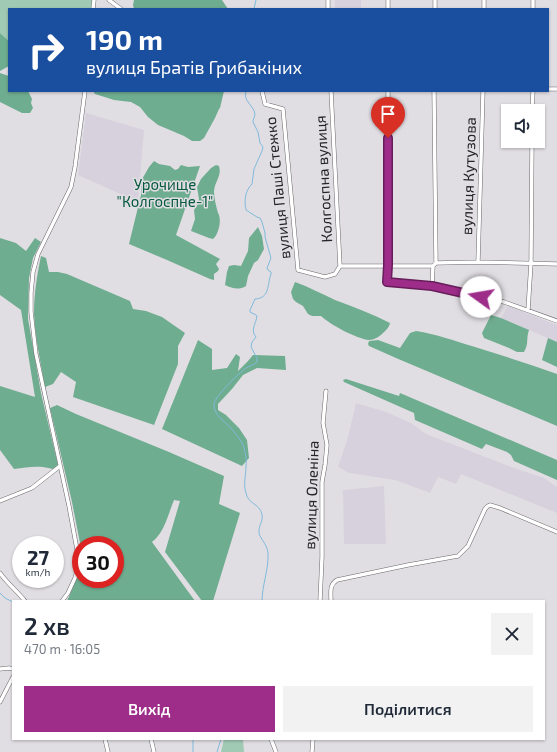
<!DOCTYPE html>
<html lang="uk">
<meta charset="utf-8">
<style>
:root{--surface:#fff;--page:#f2f2f3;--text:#1f2937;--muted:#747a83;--accent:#9e2d8a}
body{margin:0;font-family:"Exo 2",sans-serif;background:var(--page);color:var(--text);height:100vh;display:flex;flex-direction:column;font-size:15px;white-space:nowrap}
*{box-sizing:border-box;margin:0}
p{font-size:13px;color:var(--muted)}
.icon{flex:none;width:22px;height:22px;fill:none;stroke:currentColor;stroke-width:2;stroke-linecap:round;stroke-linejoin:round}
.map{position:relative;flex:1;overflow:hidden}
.drawer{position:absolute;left:12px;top:600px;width:533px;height:140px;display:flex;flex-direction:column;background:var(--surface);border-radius:0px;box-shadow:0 1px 3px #0004}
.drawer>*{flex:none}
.guide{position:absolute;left:8px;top:8px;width:541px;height:84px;border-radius:0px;box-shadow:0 1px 3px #0004;background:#1a4fa0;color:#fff;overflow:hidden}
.tools{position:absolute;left:501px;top:104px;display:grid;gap:8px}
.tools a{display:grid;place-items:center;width:44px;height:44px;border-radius:0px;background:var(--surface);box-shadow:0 1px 3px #0004;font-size:20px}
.speed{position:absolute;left:12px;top:536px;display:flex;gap:8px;font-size:20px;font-weight:700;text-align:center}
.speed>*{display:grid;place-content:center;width:52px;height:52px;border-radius:50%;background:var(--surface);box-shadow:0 1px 3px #0004;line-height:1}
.speed small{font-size:10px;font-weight:400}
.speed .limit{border:6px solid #d22;background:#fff;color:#111}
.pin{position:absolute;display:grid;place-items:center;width:34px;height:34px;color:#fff;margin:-41px -17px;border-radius:50% 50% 50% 0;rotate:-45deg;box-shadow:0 0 4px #0007}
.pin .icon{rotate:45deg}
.me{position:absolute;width:44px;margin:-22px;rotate:283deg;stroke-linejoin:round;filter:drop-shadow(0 0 3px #0008)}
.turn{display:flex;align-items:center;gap:14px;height:84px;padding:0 12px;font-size:18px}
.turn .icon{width:52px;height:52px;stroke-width:2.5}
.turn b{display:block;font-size:28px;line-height:34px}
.round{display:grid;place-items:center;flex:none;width:42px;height:42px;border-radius:0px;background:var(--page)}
.summary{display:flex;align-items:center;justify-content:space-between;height:68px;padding:0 12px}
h1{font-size:24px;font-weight:600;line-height:30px}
.action{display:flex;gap:8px;margin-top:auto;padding:8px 12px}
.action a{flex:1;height:46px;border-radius:0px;background:var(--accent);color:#fff;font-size:16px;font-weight:600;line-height:46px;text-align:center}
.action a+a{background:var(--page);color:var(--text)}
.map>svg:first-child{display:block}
</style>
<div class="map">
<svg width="557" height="752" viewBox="0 0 557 752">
<rect width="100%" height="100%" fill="#e1dee3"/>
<path fill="#d7d1dd" d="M335 0H361V9H335Z
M86 113 144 130 138 202 78 175Z
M508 306 557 325V342L501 318Z
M356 403 386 412 411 423 426 434 506 465 544 478 557 487V513L461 474 456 484 438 477 430 493 395 480 349 473 338 467 348 437Z
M384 486 386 544H344L343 490Z"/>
<path fill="#a1cab5" d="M0 0H92L91 9H9V41L0 33Z
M224 739H243L244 752H221Z"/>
<path fill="#6fad90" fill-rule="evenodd" d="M134 0H222L228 9H134L133 5Z
M0 33 9 41V66L0 71Z
M0 73 9 76V91H28L32 99 31 103 33 108 30 113H22L0 102Z
M93 91H224L220 108 219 109 215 118 204 138 200 141H192L184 136 158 125 148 117 140 107 131 102 114 100 95 94Z
M154 161 159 164 170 166 175 170 178 169 181 165 188 167 200 166 176 235 220 259 216 264 219 269 218 271 214 274V280L210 279 167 260 129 244 141 195V181L149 167Z
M216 165 219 166C222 176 215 181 214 191 214 198 216 206 218 213 222 219 219 234 213 239L209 238 191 231 195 219 194 210 198 204 199 199 197 187 201 179 211 168Z
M258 227 262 236 264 249 258 260 254 263 248 276 246 286C239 290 233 289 225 285L227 272 229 266 234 265 241 266 248 251 249 238Z
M0 238 16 243 26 251 35 238 41 242 33 258 29 278 28 319 41 393 58 465 53 469C38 465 29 467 14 469L0 450V386L35 397 21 310 0 295Z
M41 256 46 258 49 272H58L67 274 130 301 133 309 146 311 162 317 185 333 178 346V364L154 425 73 397 76 382 61 372 53 384 45 387C41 363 35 339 34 314 34 294 37 275 41 256Z
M295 282C309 287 322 294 335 300 354 307 372 314 390 323 389 328 386 330 383 333 379 337 374 340 369 340 357 339 329 324 321 316H312L308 314 303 306 296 302 293 299 291 292Z
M491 315 501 318 529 330C526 338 529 344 524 352H517L509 348 484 338 482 333Z
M416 331C436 334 455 341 475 347 503 356 530 364 557 374V426L396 358 369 346 368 344 369 341 378 340 400 348 410 333Z
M548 338 557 342V367L542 360Z
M198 340 212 349V370L227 368 236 354 240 357 238 371 248 361 253 355 285 356 286 370 257 368 243 375 232 389 218 404V410L226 415 239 428 247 440 249 458 242 466 162 429Z
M346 379 399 396 400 393 557 460V480L514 461 511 455 507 452 486 444 482 449 415 420 414 413 344 382 343 380Z
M57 405 76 414 169 452 224 476 219 504 240 513 213 601H202L165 552 180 501 174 500C168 514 165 532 152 542L195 601H67L80 571 81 548 72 502 50 408ZM81 545H115V579H81Z"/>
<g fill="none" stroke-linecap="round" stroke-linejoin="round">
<path stroke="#7fbadb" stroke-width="1" d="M254 9 256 0
M246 91C242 101 255 106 255 115 254 118 253 120 253 122L258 132 260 143 263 147 262 151 254 169 252 184C245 191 244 200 246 210L257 217 260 218 262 222 265 233V237L271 258 267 268 268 270 271 272V274C267 285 270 298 255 299L250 310V312L256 315 257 316C256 324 250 330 256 337L252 342 251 347 257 358V362C253 365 250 366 246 368 239 373 215 396 214 404 213 414 224 421 231 428 235 433 241 440 243 445 245 451 247 460 246 466 246 476 243 484 246 493 248 504 259 503 262 514 263 523 259 524 259 531 258 537 267 543 268 553 269 569 262 585 262 601
M0 593 5 598 13 602
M193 739V752
M217 752 221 739"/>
<defs>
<path id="street" d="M109 0 121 9
M93 9 94 0
M328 9V0
M388 9V0
M435 9V0
M484 9V0
M533 9V0
M548 89H557
M262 91 265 104 283 109 298 270 325 277 335 274 340 266H433
M331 91 340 266
M388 91V265L387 282 432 286 470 294 504 302 557 321
M532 111 533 91
M478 262 483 91
M436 263 478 262 557 264
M432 286 433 266 436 263 434 91
M528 310 531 263 532 141
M0 501 32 488 60 466
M0 573C7 583 17 591 25 601
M62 601 68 593 75 578 77 571 78 555 69 506 36 354 31 312V293L33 272 38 254 71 187 75 167 85 91
M320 601 322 557V482L325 465 327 445 323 423 326 391
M331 601C331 592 329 585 337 580L408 565 458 556 468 546 485 509 488 506 490 505 500 508 557 532
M0 669 9 668 13 669
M0 702 13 677
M105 739 108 752
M151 739 154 752
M271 739 276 752
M312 752 313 739"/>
</defs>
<use href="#street" stroke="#6a686c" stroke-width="4.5"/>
<use href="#street" stroke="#fff" stroke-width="3.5"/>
</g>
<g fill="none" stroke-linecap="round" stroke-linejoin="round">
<defs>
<path id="route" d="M388 138V265L387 282 432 286 481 297"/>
</defs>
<use href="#route" stroke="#671d5a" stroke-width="10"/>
<use href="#route" stroke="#9e2d8a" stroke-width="7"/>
</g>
<g text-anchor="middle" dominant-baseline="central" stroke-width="3" stroke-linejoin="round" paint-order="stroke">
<g font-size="15" fill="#252426" stroke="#e1dee3">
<text transform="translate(468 176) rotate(-88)">вулиця Кутузова</text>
<text transform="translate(323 179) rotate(-93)">Колгоспна вулиця</text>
<text transform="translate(277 188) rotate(-96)">вулиця Паші Стежко</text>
<text transform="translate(311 495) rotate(-88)">вулиця Оленіна</text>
</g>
<g font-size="15" fill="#05593d" stroke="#e1dee3">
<text x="165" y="184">Урочище<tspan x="165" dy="17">"Колгоспне-1"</tspan></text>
</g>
</g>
</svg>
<div class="tools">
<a><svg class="icon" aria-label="sound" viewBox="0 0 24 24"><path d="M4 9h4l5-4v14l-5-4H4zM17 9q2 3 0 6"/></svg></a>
</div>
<div class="speed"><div>27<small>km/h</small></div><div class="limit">30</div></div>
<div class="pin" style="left:388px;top:138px;background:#d93025"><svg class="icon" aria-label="arrive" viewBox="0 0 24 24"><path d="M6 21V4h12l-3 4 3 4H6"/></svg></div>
<svg class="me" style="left:481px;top:297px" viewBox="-20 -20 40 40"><circle r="19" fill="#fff"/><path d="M0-13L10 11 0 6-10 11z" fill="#9e2d8a"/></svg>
<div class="guide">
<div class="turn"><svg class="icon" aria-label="right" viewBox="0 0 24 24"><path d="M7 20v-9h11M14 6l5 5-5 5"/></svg><div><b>190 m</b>вулиця Братів Грибакіних</div></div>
</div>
<section class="drawer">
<div class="summary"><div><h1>2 хв</h1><p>470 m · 16:05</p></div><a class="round"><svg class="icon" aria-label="close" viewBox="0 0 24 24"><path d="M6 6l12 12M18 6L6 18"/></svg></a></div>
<div class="action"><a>Вихід</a><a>Поділитися</a></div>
</section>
</div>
